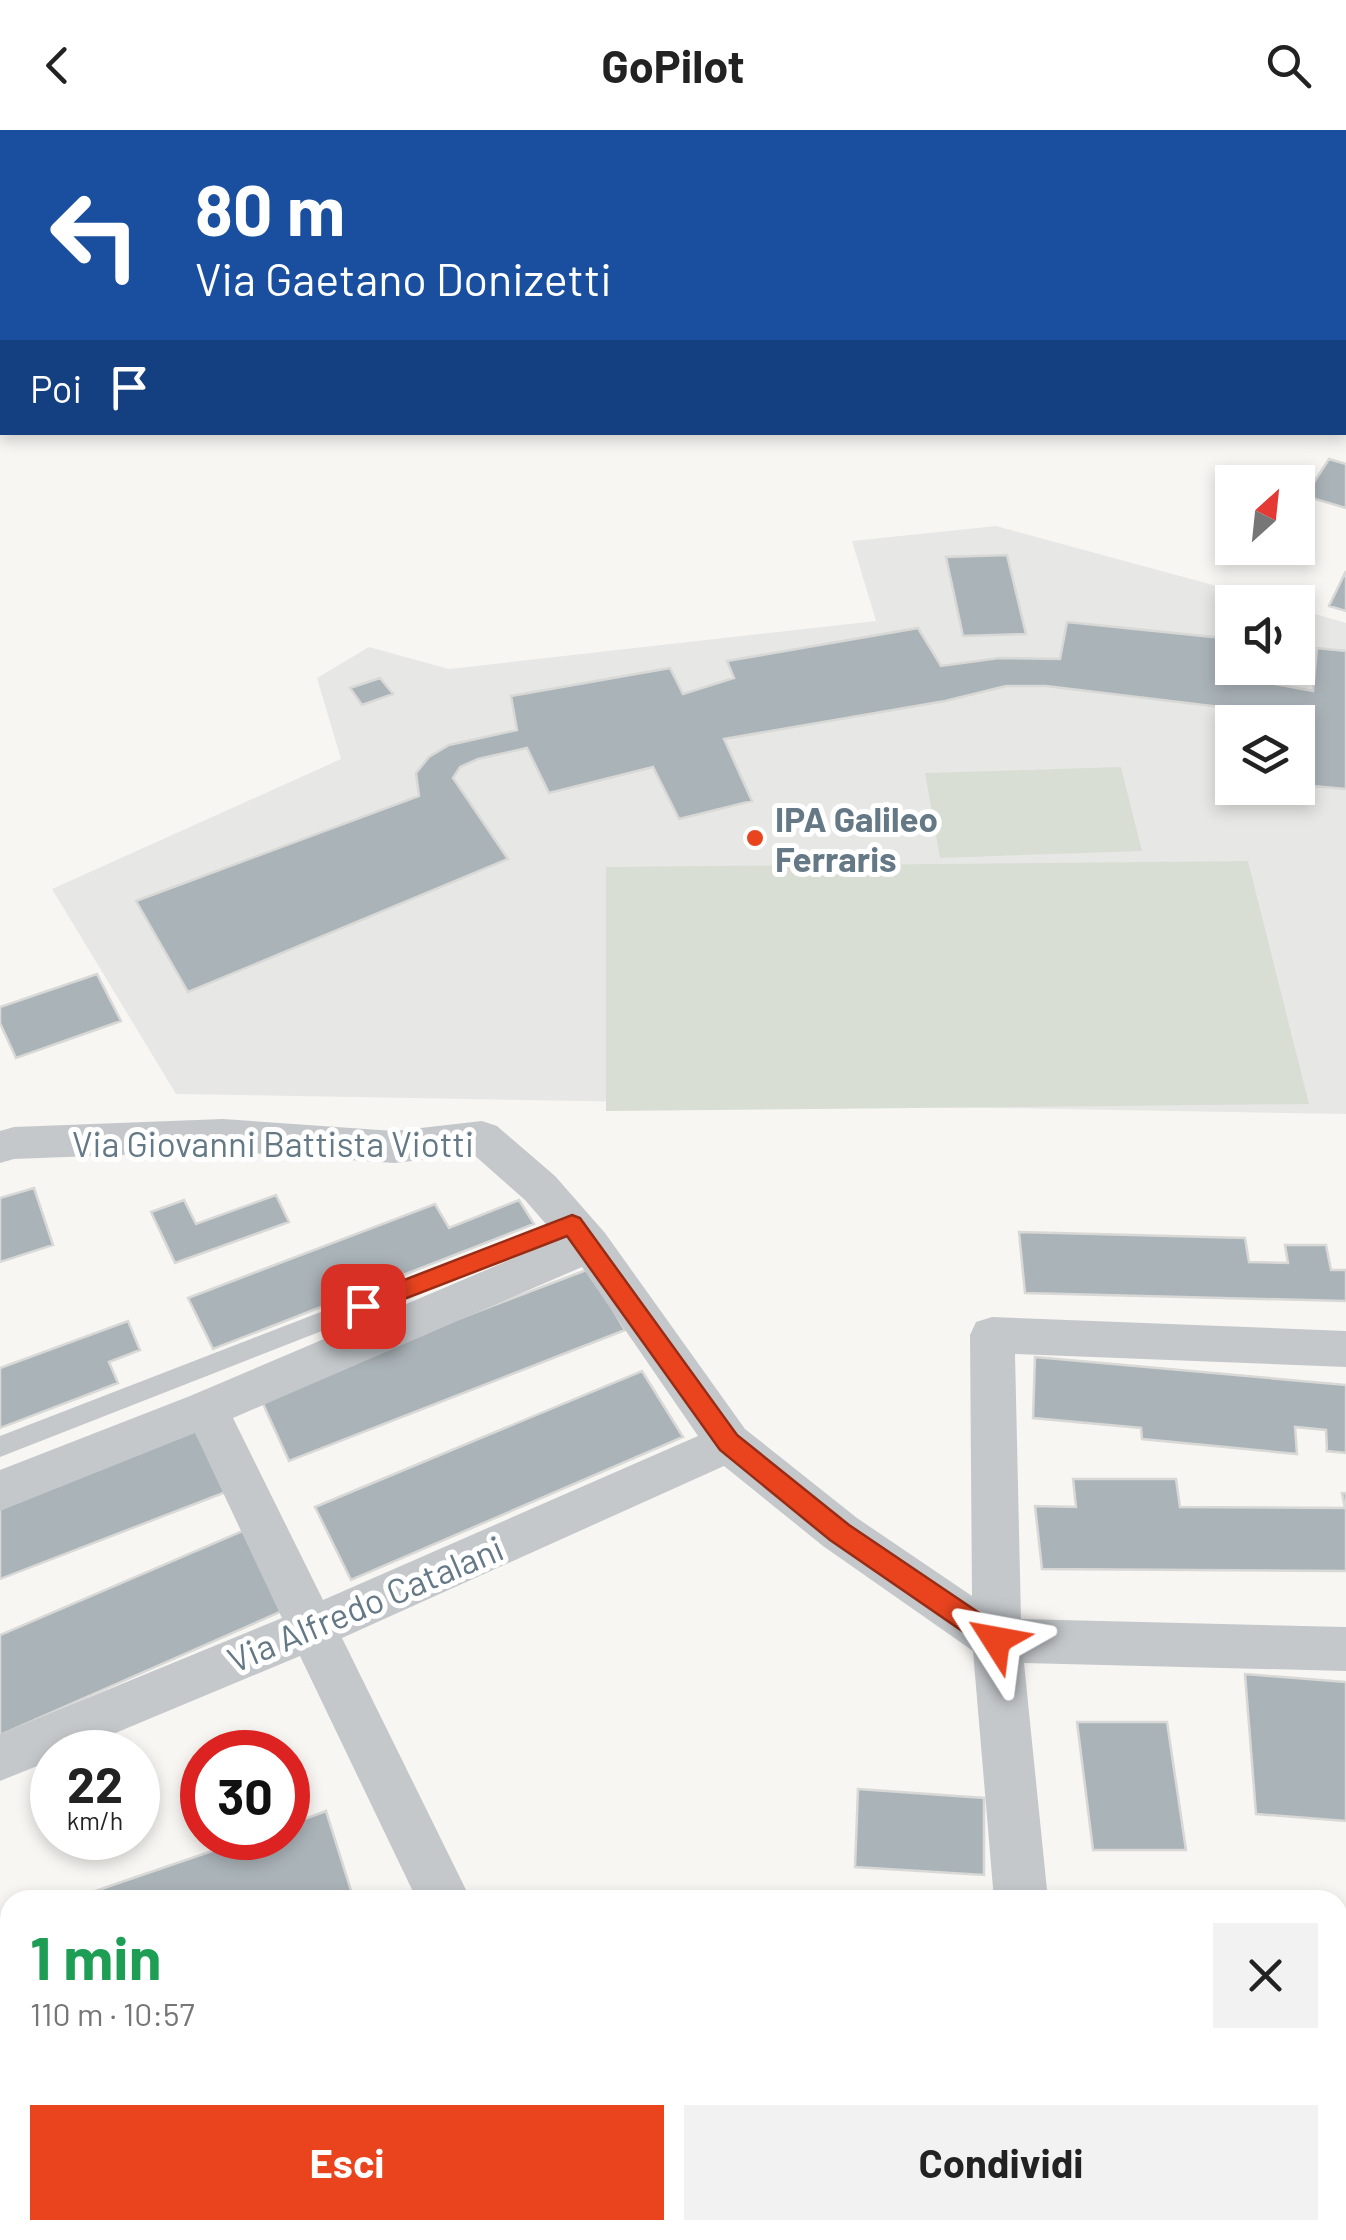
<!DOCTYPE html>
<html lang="it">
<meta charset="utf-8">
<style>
:root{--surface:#fff;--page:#f2f2f2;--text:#222;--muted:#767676;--accent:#ea441f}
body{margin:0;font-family:Barlow,sans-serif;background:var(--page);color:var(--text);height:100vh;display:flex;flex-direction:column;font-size:38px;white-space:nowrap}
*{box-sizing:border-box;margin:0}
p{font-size:32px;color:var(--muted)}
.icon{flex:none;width:55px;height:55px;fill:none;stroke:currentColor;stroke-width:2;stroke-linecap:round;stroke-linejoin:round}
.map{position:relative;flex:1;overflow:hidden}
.panel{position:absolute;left:0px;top:1760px;width:1348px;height:350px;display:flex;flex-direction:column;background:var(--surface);border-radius:30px 30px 0 0;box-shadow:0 5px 15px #0003}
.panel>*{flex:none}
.top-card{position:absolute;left:0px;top:0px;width:1348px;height:305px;box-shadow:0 5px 15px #0003;background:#1a4fa0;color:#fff;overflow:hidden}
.needle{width:65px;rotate:27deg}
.buttons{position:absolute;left:1215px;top:335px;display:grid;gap:20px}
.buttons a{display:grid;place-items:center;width:100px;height:100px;border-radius:0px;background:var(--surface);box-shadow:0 5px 15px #0003;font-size:50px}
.speed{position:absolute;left:30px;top:1600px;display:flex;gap:20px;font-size:50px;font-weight:700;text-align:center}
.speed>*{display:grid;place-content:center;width:130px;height:130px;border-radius:50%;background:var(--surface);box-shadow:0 5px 15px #0003;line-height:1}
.speed small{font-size:25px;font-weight:400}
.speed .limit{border:15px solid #d22;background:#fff;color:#111}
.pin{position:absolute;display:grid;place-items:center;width:85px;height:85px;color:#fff;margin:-42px;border-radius:20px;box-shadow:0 5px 15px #0006}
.me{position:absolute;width:110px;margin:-55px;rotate:304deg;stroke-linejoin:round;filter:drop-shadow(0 0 8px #0008)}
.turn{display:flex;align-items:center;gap:35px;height:210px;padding:0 30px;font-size:45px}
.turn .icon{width:130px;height:130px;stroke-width:2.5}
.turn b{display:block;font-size:70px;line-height:85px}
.then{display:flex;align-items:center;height:95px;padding:0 30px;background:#0003;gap:20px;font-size:38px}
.round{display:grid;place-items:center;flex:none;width:105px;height:105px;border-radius:0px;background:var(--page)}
.headline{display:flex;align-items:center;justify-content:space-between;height:170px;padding:0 30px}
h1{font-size:60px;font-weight:700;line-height:75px;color:#1e9e55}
.primary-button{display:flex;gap:20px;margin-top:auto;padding:20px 30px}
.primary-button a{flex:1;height:115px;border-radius:0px;background:var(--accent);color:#fff;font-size:40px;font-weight:700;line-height:115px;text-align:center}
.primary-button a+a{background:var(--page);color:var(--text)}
header{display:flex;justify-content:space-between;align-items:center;height:130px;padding:0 30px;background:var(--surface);font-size:45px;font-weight:700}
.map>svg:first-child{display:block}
</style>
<header><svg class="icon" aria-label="back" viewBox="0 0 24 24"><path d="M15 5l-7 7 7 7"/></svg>GoPilot<svg class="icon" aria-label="search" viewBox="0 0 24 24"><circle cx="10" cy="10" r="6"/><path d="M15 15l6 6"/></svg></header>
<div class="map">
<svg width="1346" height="2110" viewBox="0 0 1346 2110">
<rect width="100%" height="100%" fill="#f7f6f3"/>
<path fill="#e7e8e6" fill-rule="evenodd" d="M996 396 1276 472H1232V538H1298V479L1346 493V984L176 964 52 759 341 629 317 548 369 517 449 539 876 491 852 411ZM1232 592H1298V658H1232Z
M10 2084V2100H1284L1287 2110H0V2088Z"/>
<path fill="#d8ded4" d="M1121 637 1142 721 940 728 925 643Z
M1248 731 1309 974 606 981V737Z"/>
<path fill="#aab3b8" stroke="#d8d8d6" stroke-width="2.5" d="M1329 329 1346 334V378L1305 366Z
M1007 425 1026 504 963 506 946 427Z
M1346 441V481L1329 476Z
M1067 492 1232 509V538H1262L1265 552 1313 561 1317 518 1346 521V659L1313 656 1303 587 1046 556H1006L945 571 724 609 752 671 679 689 653 637 549 663 527 618 478 629 460 637 453 648 508 729 188 862 136 771 419 666 416 643 429 627 449 615 517 600 511 566 670 538 683 564 734 548 727 531 918 498 941 536 999 528 1060 529Z
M380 548 393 564 362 575 350 558Z
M97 844 121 891 16 928 0 893V877Z
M34 1058 53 1115 0 1132V1068Z
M276 1065 289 1092 175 1133 151 1082 184 1070 196 1094Z
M519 1070 534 1094 213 1219 188 1168 435 1074 449 1098Z
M1019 1102 1245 1108 1249 1132 1288 1133 1285 1115H1326L1331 1140H1346V1171L1025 1163Z
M589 1139 625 1200 289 1331 259 1265Z
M128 1191 140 1220 109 1232 118 1253 0 1298V1238Z
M1035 1227 1346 1255V1323L1327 1321 1326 1300 1295 1297 1297 1324 1142 1309 1141 1298 1033 1288Z
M642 1241 683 1307 351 1450 315 1377Z
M203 1296 231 1360 0 1449V1373Z
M1073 1349H1176L1180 1377 1345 1378 1342 1363H1346V1441L1042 1439 1035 1376 1076 1377Z
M247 1399 287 1479 0 1605V1505Z
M1245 1544 1346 1552V1691L1256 1684Z
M1077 1592H1167L1186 1720H1093Z
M858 1659 984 1668V1745L855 1737Z
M326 1681 354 1770H69L250 1708H288V1695Z
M10 1790V1936L0 1939V1794Z
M366 2100H581V2110H308V2102Z
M1128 2100H1276L1278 2110H1130Z"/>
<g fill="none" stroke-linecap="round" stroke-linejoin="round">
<defs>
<path id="secondary" d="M1338 1812H1346V1880H1338Z
M10 2007V2081L0 2085V2011Z"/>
</defs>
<use href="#secondary" stroke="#b4babe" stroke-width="4"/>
<path fill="#c4c8cb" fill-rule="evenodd" d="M572 1085 580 1088 583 1094 580 1100 0 1327V1306Z"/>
<path fill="#c4c8cb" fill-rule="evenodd" d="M1307 0H1336L1338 2H1308Z
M223 989 394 1001 482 991 497 996 555 1046 605 1103 745 1299 857 1388 972 1466 970 1205 976 1192 992 1187 1346 1201V1237L1015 1224 1021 1489 1346 1497V1541L1024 1533 1048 1770H994L973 1521 823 1416 724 1336 342 1508 471 1770H417L300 1526 70 1622H52V1630L0 1651V1604L282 1488 195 1303 0 1381V1340L190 1266 559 1109 525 1070 473 1024 394 1033 223 1021 14 1029 0 1033V1001L14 997ZM582 1137 698 1306 323 1470 233 1288Z
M1338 2073 1346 2076V2110H1307L1305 2100H1338Z"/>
<use href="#secondary" fill="#fff" fill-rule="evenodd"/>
</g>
<path fill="#ea441f" stroke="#982c14" stroke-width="2.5" d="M572 1085 580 1088 737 1305 849 1395 1006 1501 1010 1510 1006 1518 996 1521 987 1518 830 1410 720 1320 567 1106 363 1185 355 1182 351 1176 355 1169Z"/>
<circle fill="#ea441f" stroke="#fff" stroke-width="4" cx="755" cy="708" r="10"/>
<g text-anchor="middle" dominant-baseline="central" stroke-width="10" stroke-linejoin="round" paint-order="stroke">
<g font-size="35" font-weight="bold" fill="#647885" stroke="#fff" text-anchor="start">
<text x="775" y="688">IPA Galileo<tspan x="775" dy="40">Ferraris</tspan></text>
</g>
<g font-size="35" fill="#647885" stroke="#fff">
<text x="273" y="1013">Via Giovanni Battista Viotti</text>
<text transform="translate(365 1473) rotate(-23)">Via Alfredo Catalani</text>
</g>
</g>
</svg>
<div class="buttons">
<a><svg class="needle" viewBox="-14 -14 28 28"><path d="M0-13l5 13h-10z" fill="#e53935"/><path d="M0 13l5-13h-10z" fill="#767676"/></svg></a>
<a><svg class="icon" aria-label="sound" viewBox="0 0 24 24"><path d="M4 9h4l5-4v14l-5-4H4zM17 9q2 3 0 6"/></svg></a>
<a><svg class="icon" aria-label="layers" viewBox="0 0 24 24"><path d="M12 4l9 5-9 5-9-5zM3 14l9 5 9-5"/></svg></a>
</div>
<div class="speed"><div>22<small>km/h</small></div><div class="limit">30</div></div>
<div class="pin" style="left:363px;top:1176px;background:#d93025"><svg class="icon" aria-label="arrive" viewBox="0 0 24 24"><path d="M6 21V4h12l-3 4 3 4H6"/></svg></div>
<svg class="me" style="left:996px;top:1510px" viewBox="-20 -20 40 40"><path d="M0-17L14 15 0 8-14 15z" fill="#ea441f" stroke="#fff" stroke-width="4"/></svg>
<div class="top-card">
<div class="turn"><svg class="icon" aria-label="left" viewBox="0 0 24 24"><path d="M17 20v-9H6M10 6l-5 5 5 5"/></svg><div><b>80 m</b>Via Gaetano Donizetti</div></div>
<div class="then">Poi<svg class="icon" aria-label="arrive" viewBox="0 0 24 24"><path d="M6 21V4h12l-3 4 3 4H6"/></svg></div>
</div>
<section class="panel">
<div class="headline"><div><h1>1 min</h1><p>110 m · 10:57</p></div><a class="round"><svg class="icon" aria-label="close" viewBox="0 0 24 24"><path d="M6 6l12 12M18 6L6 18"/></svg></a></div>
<div class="primary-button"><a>Esci</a><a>Condividi</a></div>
</section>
</div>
